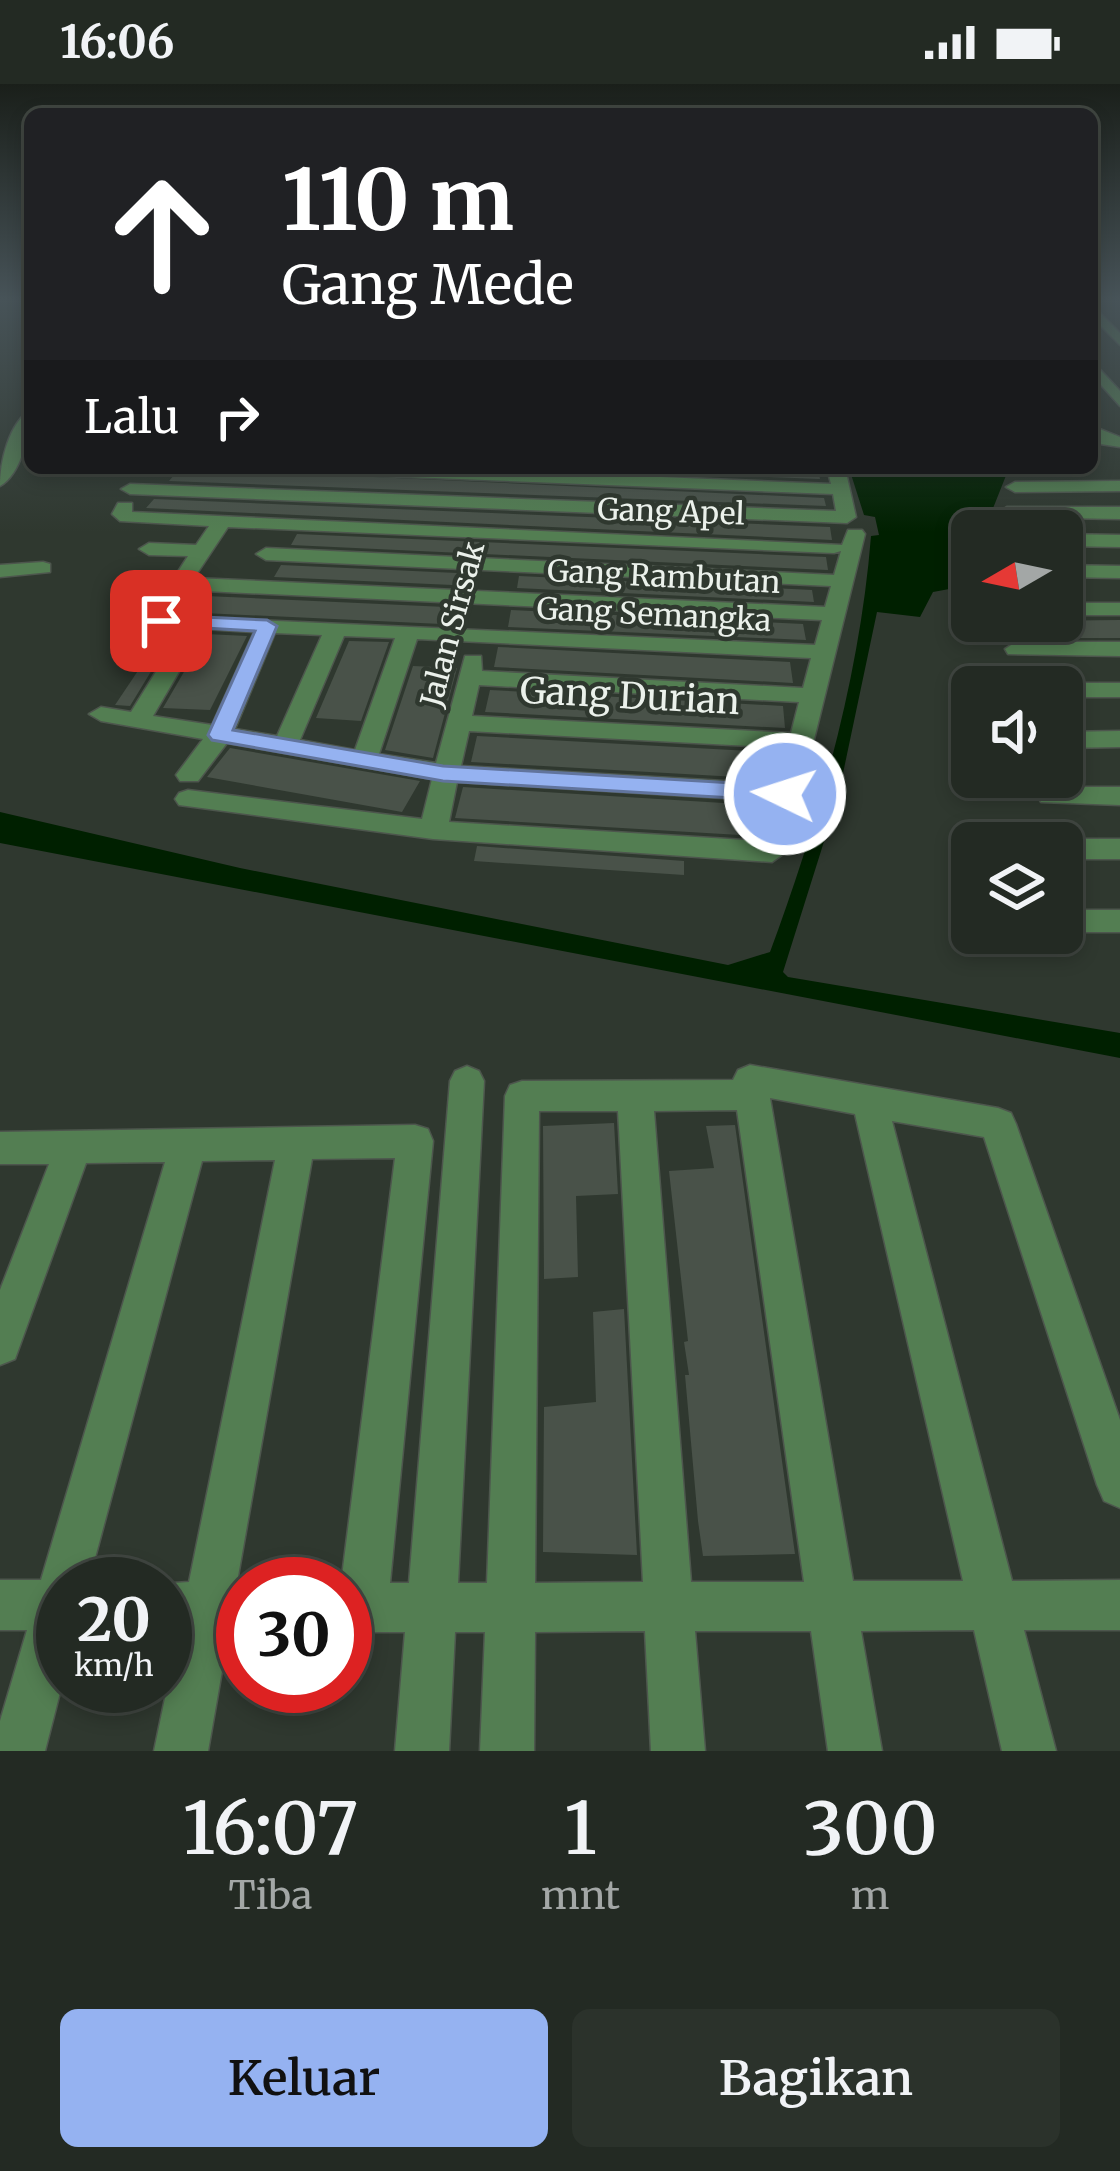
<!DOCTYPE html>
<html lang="id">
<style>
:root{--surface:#232a23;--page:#2b322b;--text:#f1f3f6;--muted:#a3a7a6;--line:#404641;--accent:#95b2f1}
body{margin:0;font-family:Merriweather,serif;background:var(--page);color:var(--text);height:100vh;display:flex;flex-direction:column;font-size:45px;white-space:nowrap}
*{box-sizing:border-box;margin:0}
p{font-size:39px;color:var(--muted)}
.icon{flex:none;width:66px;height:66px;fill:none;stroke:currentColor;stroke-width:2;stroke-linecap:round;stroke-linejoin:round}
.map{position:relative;height:1667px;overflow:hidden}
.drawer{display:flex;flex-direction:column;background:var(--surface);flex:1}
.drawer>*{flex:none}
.hud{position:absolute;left:24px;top:24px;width:1074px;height:366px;border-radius:18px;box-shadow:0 6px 18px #0003,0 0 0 3px var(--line);background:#202124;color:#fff;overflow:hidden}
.needle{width:78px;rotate:261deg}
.buttons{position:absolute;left:951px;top:426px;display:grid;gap:24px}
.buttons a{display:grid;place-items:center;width:132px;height:132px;border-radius:18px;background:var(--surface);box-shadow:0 6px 18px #0003,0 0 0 3px var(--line);font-size:60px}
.speed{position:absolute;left:36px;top:1473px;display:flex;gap:24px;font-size:60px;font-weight:700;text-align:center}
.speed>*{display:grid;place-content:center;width:156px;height:156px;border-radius:50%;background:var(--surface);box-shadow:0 6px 18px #0003,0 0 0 3px var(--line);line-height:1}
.speed small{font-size:30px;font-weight:400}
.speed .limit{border:18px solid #d22;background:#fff;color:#111}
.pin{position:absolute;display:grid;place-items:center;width:102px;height:102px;color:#fff;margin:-51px;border-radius:24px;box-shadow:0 6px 18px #0006}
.me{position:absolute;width:132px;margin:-66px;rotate:274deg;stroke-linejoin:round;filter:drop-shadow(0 0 9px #0008)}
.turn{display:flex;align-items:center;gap:42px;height:252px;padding:0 60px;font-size:54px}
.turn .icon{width:156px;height:156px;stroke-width:2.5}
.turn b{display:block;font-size:84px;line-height:102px}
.then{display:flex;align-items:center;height:114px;padding:0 60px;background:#0003;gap:24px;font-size:45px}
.eta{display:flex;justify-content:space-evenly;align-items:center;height:204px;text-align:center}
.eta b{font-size:72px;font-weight:600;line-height:84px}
.button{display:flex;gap:24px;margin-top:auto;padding:24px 60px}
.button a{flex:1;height:138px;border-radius:18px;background:var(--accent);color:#111;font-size:48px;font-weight:600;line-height:138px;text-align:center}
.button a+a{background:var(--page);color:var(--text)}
.status{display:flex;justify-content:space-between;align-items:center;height:84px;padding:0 60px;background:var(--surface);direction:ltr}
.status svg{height:33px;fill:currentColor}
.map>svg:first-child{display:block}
</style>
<div class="status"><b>16:06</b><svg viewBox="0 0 49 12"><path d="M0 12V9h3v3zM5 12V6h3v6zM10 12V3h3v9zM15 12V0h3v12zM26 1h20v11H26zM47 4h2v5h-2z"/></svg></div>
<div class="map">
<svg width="1120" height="1667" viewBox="0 0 1120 1667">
<rect width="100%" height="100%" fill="#2f382f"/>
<path fill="#002000" d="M849 384H1009L984 447H972V475L960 503 933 508 920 533 877 528 838 713 783 888 788 893 1120 949V974L0 759V728L240 784 728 881 770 868C819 736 860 592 871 452L879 451 875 433 864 431Z"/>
<path fill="#495249" d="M180 384 824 414 826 422 169 397Z
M550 384H818L820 395Z
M154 415 830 443 832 456 146 424Z
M297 450 826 473 828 486 291 461Z
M281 481 479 490 475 502 274 493Z
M519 492 812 506 814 518 517 504Z
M175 506 184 511 468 524 463 541 160 527Z
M511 526 803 540 806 556 508 543Z
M1120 536V554H1042L1032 537Z
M164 548H175L130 622 115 621Z
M206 550 247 552 210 626 163 624Z
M349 557 389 558 361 637 316 634Z
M498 563 790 578 793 599 494 583Z
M413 582 457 584 433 674 385 666Z
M490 606 783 622 785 644 485 628Z
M477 652 770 668 771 695 471 678Z
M230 664 420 697 402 728 207 693Z
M463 703 756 721 757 752 455 734Z
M477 762 684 777V791L474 777Z
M614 1039 618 1110 576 1112 578 1193 544 1195 543 1042Z
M735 1041 795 1470 703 1472 698 1437 685 1291H689L684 1258 688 1257 669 1087 714 1084 706 1042Z
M624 1225 637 1471 543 1468 544 1323 596 1318 593 1228Z"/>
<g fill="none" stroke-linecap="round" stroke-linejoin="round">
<defs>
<path id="minor" d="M1092 221 1120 249V261L1092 233Z
M1092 277 1120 307V322L1092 291Z
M30 326C30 350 21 390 0 402 0 377 9 340 30 326Z
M1092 342 1120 353V363L1094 359Z
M299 384H440L831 400 827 384H845L856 433 847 439 130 410 121 405 130 400 836 427 833 410 308 389Z
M1120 397V407L1015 408 1006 403 1015 398Z
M118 419H132V428L842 461 848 446H862L865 450 786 768 772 778 433 755 179 721 175 715 179 709 188 706 422 735 432 695 227 659 198 697H180L176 691 203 655 101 637 89 630 101 623 131 628 183 544 125 541 117 540V530L815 561 822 536 184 506 172 497 188 472 149 471 139 465 149 459 196 461 209 442 120 437 112 430ZM228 443 834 469 841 467 834 491 266 464 256 470 266 476 831 502 825 523 194 494ZM204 545 254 548 212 641 153 632ZM275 549 322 551 277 652 235 645ZM344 552 395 554 355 666 300 656ZM417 555 811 574 803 604 482 587 481 572H465L436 679 379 670ZM479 601 799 618 791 649 472 632ZM469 647 787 664 777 700 461 682ZM457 698 772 717 761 757 449 738Z
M1007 423H1120V435L1000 433 998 429Z
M1062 450 1120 451V463L1062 462Z
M43 478 50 480V488L0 493V481Z
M1062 481 1120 482V494L1062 493Z
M1062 519H1120V531H1062Z
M1016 558H1120V572L1008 570 1005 565Z
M1062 599H1120V613H1062V603H1052Z
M1120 647V663L1062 664V648Z
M1050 703H1120V721L1041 718 1037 712 1041 706Z
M1062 755H1120V775H1062V759H1052Z
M1062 826H1120V848H1062Z
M750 981 998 1024 1011 1029 1016 1040 1120 1336V1424L1104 1417 1097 1401 984 1053 892 1037 1012 1497 1120 1496V1546H1024L1056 1667H1002L974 1546 861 1547 882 1667H828L811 1547H695L705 1667H651L645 1547 535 1548 534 1667H480L485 1548H455L449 1667H395L405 1548H345V1500H341L395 1074 312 1075 237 1498 247 1500H243V1548L229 1547 208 1667H154L179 1547H165V1500H159L189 1498 275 1076 202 1077 88 1500H63V1597L45 1667H0V1637L27 1546H0V1496H41L165 1078 86 1079 15 1275 0 1281V1206L49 1080H0V1048L415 1041 428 1045 433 1057 390 1499H409L450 997 455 987 467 982 479 987 484 997 458 1499H487L505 1012 510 1001 522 997 733 996 738 986ZM770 1014 855 1030 963 1497H853ZM737 1026 804 1498H691L654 1027ZM539 1027H618L643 1498 535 1499Z"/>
</defs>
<use href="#minor" stroke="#4d564d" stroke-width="3"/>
<use href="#minor" fill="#537e52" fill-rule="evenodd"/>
</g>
<linearGradient id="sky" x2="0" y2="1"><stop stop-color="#1a1f1a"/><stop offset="0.48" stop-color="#475358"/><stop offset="1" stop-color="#475358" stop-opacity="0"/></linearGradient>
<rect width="1120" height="448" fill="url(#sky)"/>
<path fill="#95b2f1" stroke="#61749d" stroke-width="3" d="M161 531 267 536 277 542 233 646 443 682 785 702 797 710 785 717 443 697 212 656 208 651 255 547 154 541V533Z"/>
<g text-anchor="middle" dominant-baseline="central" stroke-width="9" stroke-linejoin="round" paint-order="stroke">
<g font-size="30" fill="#ebf1eb" stroke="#2f382f">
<text transform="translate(671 427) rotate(2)">Gang Apel</text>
<text transform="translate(664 492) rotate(3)">Gang Rambutan</text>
<text transform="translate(654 530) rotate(3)">Gang Semangka</text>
<text transform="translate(452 540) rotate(-75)">Jalan Sirsak</text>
</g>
<g font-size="36" fill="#ebf1eb" stroke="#2f382f">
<text transform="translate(630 612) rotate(3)">Gang Durian</text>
</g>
</g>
</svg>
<div class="buttons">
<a><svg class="needle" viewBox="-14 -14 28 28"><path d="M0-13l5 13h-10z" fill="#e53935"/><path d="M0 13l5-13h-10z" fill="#a3a7a6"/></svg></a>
<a><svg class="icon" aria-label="sound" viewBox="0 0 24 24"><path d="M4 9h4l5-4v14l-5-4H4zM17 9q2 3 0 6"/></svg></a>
<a><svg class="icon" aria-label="layers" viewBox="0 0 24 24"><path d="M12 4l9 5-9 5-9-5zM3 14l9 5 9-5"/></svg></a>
</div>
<div class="speed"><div>20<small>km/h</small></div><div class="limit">30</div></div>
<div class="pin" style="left:161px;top:537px;background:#d93025"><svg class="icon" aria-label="arrive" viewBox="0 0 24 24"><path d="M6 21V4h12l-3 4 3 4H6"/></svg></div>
<svg class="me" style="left:785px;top:710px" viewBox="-20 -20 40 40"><circle r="17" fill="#95b2f1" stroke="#fff" stroke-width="3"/><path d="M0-11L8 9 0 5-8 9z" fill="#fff"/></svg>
<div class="hud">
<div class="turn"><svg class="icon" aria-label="ahead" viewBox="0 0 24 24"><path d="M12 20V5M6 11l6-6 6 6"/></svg><div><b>110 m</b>Gang Mede</div></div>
<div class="then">Lalu<svg class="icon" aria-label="right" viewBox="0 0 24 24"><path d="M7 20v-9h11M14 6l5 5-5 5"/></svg></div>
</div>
</div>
<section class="drawer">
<div class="eta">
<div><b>16:07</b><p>Tiba</p></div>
<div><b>1</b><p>mnt</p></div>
<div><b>300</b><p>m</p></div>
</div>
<div class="button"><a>Keluar</a><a>Bagikan</a></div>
</section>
